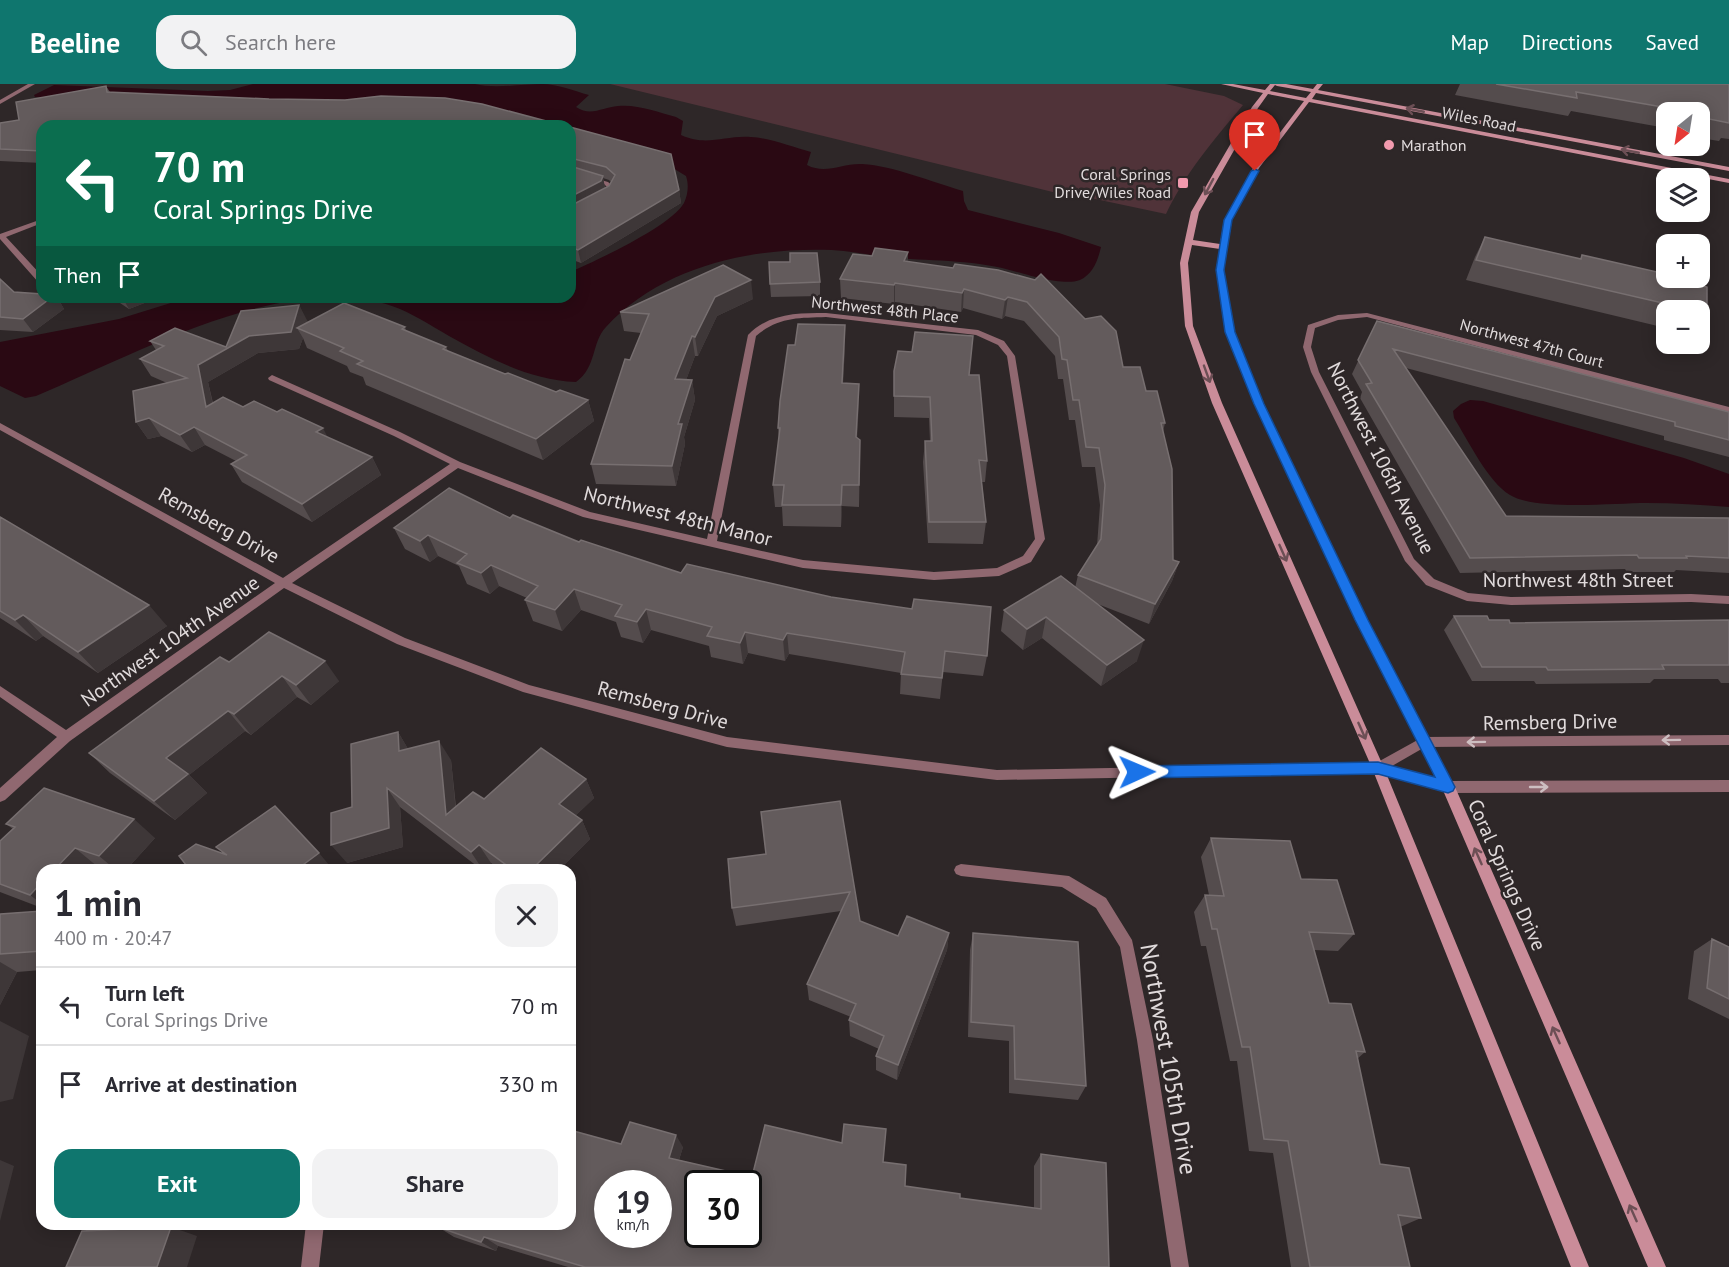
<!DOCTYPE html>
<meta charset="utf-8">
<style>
:root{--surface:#fff;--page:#f2f2f3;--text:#2b2b33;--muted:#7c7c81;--line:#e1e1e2;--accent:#0f766e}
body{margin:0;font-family:"PT Sans",sans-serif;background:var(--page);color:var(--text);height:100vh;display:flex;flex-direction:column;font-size:22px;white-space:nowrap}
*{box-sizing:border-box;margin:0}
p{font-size:20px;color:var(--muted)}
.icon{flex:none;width:33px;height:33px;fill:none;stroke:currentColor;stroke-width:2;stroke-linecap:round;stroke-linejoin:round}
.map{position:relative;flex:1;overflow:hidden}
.side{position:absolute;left:36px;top:780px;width:540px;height:366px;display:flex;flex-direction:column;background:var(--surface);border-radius:18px;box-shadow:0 3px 15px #0003}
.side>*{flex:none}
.guide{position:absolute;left:36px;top:36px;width:540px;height:183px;border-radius:18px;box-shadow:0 3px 15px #0003;background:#0b6e4f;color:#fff;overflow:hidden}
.needle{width:39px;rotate:210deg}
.controls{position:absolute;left:1656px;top:18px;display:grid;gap:12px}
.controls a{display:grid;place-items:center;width:54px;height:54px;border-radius:12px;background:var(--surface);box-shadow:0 3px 15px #0003;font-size:30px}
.speed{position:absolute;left:594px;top:1086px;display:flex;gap:12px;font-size:30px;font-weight:700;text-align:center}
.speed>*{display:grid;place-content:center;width:78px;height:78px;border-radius:50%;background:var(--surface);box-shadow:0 3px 15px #0003;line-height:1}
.speed small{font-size:15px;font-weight:400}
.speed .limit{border:3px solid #111;border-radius:9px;background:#fff;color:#111}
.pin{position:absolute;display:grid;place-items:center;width:51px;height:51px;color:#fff;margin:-62px -26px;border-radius:50% 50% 50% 0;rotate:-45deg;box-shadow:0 0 6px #0007}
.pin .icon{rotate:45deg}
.me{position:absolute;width:66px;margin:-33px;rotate:89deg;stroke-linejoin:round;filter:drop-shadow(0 0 4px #0008)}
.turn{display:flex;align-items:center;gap:21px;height:126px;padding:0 18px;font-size:27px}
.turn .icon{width:78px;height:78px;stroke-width:2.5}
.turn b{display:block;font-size:42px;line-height:51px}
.then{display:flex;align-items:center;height:57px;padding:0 18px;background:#0003;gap:12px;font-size:22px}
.round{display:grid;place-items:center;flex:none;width:63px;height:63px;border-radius:18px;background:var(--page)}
.headline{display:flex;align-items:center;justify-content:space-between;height:102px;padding:0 18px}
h1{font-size:36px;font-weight:700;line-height:45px}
.cta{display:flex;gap:12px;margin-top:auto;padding:12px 18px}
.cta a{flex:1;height:69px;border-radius:18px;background:var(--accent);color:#fff;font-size:24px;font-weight:700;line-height:69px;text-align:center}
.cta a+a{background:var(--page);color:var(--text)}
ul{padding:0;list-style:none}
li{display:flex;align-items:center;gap:18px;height:78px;padding:0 18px;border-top:2px solid var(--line)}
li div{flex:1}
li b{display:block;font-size:22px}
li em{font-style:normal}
header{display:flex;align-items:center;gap:36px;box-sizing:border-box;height:84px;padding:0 30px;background:var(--accent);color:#fff}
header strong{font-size:28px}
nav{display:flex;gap:33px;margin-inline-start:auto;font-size:21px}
.search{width:420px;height:54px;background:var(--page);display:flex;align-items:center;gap:15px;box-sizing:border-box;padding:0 21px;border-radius:18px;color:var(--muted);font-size:22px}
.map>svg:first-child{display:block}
</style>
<header>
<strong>Beeline</strong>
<div class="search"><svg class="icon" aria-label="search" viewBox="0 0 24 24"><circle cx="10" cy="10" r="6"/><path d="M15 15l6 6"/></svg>Search here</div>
<nav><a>Map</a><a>Directions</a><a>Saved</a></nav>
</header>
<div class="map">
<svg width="1729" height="1183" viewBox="0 0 1729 1183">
<rect width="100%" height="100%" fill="#2e2728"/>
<path fill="#503339" d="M610 0H1165L1224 12 1243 21C1213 57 1186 88 1166 130L1081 112 1065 111Z"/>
<path fill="#2a0913" d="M253 0H475C494 5 522 0 542 0 558 0 574 7 589 11L576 23C591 33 603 23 618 22 637 20 658 28 676 33L683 37 681 51C707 63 725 51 751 53 770 54 792 63 811 68L807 81C826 91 842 79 862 80 894 82 932 98 963 107L964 117 968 126 1059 149 1101 163C1098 176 1093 190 1080 196 1065 202 1032 192 1017 188 978 176 936 177 895 174 874 172 853 167 832 166 752 163 662 182 606 243 591 259 597 283 576 298 529 296 489 274 449 252 430 241 412 229 392 222 284 186 135 271 36 312L25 314 0 302V258L119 235 190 213H570V188C596 177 671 142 684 119 688 110 689 101 686 92L658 75 570 49V42L93 17 35 13 34 11 54 1 208 7 230 6Z
M1470 316 1483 317 1684 374 1729 390V423C1702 421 1674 419 1647 419 1614 419 1536 427 1510 411 1488 398 1468 356 1454 334L1453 327 1461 320Z"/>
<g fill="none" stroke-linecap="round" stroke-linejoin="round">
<path fill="#906870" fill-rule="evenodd" d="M28 0H35L0 20V16Z
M570 87 608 98 615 104 607 115H603L602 114 608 104 604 100 570 91Z
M42 135V139L6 153 42 192V199H39L0 155V150Z
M826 229 978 246 1004 257 1015 272 1045 455 1031 478 999 492 934 496 803 484 583 433 458 384 292 499 405 554 529 601 727 653 997 686 1376 679 1423 653 1729 651V661L1425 663 1392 682 1448 697 1729 696V708L1448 709 1378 689 997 696 727 663 523 608 397 560 284 504 70 657 5 716 0 718V704L57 653 0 613V602L66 646 275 499 0 346V339L283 494 450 380 394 352 269 296 268 294 272 291 400 348 460 378 590 428 707 455 748 251C769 229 798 229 826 229ZM826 233 976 251 998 261 1007 272 1035 455 1023 472 997 484 934 488 803 476 717 457 756 252C778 233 798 234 826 233Z
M1367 229 1729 323V329L1367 233 1338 236 1315 244 1311 263 1319 288 1414 475 1434 495 1468 509 1511 513 1691 510 1729 512V520L1691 518 1511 521 1467 517 1426 501 1405 477 1311 288 1303 263 1308 241 1338 231Z
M961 780 1069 792 1106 814 1132 856 1153 956 1189 1183H1171L1137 956 1120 863 1096 824 1062 803 961 792 956 790 954 786 956 782Z
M306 1140H324L319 1183H301Z"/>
<path fill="#ca8c99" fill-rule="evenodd" d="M1221 0H1233L1265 6 1270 0H1286L1313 5 1317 0H1323L1318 6 1729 83V87L1316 9 1312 15 1729 95V99L1309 18 1259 84 1232 136 1224 185 1234 248 1264 320 1368 536 1455 703 1666 1183H1648L1442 704 1356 536 1254 320 1226 248 1216 185 1220 165 1192 161 1188 179 1193 242 1222 319 1384 684 1589 1183H1571L1372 684 1212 319 1185 242 1180 179 1191 128 1252 23 1263 9ZM1275 1 1277 2 1311 8 1306 14 1270 7ZM1268 10 1304 17 1253 84 1224 136 1220 160 1193 156 1199 128 1258 24Z"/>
</g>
<path fill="#544c4d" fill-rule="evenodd" d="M1460 0H1729V55L1721 54 1719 57 1700 54V28H1666V44L1571 27 1568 32 1455 11Z
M106 2 110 8 42 42V79L0 77V39L19 36Z
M570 43 679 106 681 119 581 179 570 175ZM603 94 609 96 611 98 609 102 605 104Z
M1485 153 1580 175 1582 171 1695 200 1707 230 1700 240V226H1666V244L1466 196 1475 173Z
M908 178 953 184 998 186 1123 283 1146 307 1165 339 1163 348 1173 476 1179 478 1172 497 1149 540 1095 519 1137 577 1101 602 1042 554 1023 566 1001 547 1004 526 1075 504 1078 491 1097 462 1100 421 1095 383H1082L1075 336H1069L1063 295H1058L1055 272 1024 237 1005 232 1002 235 963 224 961 228 895 218 894 220 841 214 840 195Z
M0 195 14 208 42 213H57L64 225 33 248 0 246Z
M820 198V212L771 213 770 200Z
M111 213H160L129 225Z
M753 215 717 232 698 272H695L686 296H692L695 316 684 353 685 360 676 402 596 400 591 380 630 276 641 249 624 247 620 228Z
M299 221 307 238 405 243 406 247 446 263 448 267 505 290 556 308 588 316 594 337 543 376 366 301 363 293 350 288 347 282 307 264 303 254 299 265 258 269 208 298 213 319 243 323 328 354 372 373 381 391 312 438 242 398 231 380 236 377 205 361 192 368 161 352 148 355 136 338 167 299 151 292 140 275 156 266 150 257 226 263Z
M1377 237 1729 328V373L1664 356V352L1406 284 1506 432 1729 434V489L1676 486 1674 488H1627L1625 485 1460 489 1360 314 1362 308 1352 290Z
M845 241V262L843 299 859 300 857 354 860 356 859 423 842 422 841 443 783 442 782 423H775L773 401 779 355 778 344 795 261Z
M894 287 969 291 987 377 985 398H982L986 438 983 460 928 459 923 378 925 357H930L929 334 894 333Z
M0 433 167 542 98 589 43 552 36 557 0 534Z
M510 434 579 458 681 489 987 572 983 592 943 588 940 615 900 610 901 589 789 570 785 577 748 569 743 580 711 573 709 562 651 546 643 559 621 553 616 538 581 526 562 547 533 537 525 516 527 514 499 502 490 510 467 500 459 482 438 472 430 478 405 465 394 444Z
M1454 532 1510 539 1729 536V599H1721L1718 595H1654L1650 599 1536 600 1534 597H1472L1444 546Z
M229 578 339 597 311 621 297 613 251 651 245 647 189 691 207 709 175 736 110 689 89 669Z
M398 648 408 665 451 676 456 723 484 715 586 695 594 714 575 732 582 736 590 755 559 786H500L491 779 483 786H482L400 723 403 763 347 779 352 723Z
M840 717 860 837 898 852 949 849 947 866 897 996 876 986V972L879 965 850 952 849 936 851 933 809 916 807 900 841 827 736 842 732 824 766 770Z
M6 740 155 754 126 786H108L98 783 95 786H42V824L0 808V757L13 745Z
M1211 754 1301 795 1354 850 1338 867 1314 866 1329 919 1365 968 1357 975 1380 1080 1421 1134 1400 1143 1410 1183H1291L1273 1069 1249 1067 1237 977H1230L1206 862H1201L1194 828 1205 811H1209L1201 773Z
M42 827V886L17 888 0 921V830Z
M973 849 1086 1002 1078 1016 1009 1009V957L968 953 970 866Z
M1712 855 1729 863V935L1688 915 1694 867Z
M621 1060 683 1063 679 1076 752 1093 883 1078 905 1102 960 1114 1034 1124V1082L1041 1070 1109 1183H568L498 1162 496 1167 454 1153 438 1143Z"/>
<path fill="#3e3738" d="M603 92 605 105 570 127V113Z
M679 106 681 119 581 179 578 166Z
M908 168V186L904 177Z
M751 196 753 215 717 232 698 272 695 253 715 213Z
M895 199V218L894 220V201Z
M964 205 963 224 961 228 962 209Z
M52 213H57L64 225 33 248 23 235Z
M122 213H160L129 225Z
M1008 213 1005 232 1002 235 1005 216Z
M299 221 308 238 305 247 297 244 303 254 299 265 258 269 208 298 217 340 206 323 198 281Z
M845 241V262L842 320V299Z
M692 252 695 272 679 315 675 295Z
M692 296 695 316 684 353 685 360 676 402 672 382 678 340Z
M859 300V321L856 374V353Z
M588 316 594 337 543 376 536 355Z
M149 334 161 352 148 355 136 338Z
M194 343 205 361 192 368 180 351Z
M323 344 332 362 316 348Z
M860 356V377L859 423V401Z
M372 373 381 391 312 438 302 420Z
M842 401V422L841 443V421Z
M428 451 438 472 430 478 420 457Z
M1179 478 1172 497 1149 540 1155 520Z
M491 481 499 502 490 510 481 489Z
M574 505 581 526 562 547 555 526Z
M149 521 167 542 98 589 78 568Z
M646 525 651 546 643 559 637 538Z
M23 531 43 552 36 557 15 536Z
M1046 533 1042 554 1023 566 1027 545Z
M745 548 748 569 743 580 740 559Z
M787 549 789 570 785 577 783 556Z
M1144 556 1137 577 1101 602 1107 581Z
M325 577 339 597 311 621 296 601Z
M282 592 297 613 251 651 234 630Z
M228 627 245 647 189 691 207 709 175 736 154 717 166 674Z
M398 648 410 668 399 667Z
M439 657 451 676 458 750 446 731Z
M586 695 594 714 568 739 559 720Z
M387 704 400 723 403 763 347 779 331 761Z
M134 735 155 754 126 786H116L99 772Z
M582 736 590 755 559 786H531Z
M479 761 491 779 483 786 471 768Z
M75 764 98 783 95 786H54Z
M319 769 330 782 324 786H296Z
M42 798V820L30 811Z
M949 849 947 866 897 996 898 981Z
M0 878 17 888 0 921Z
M0 937 29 952 13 1015 0 1018Z
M676 1051 683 1063 676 1085 669 1074Z
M0 1076 14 1082 0 1137Z
M171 1143 197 1152 187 1183H157Z
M484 1153 498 1162 496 1167 481 1158Z"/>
<path fill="#635b5c" stroke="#776f70" stroke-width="1.5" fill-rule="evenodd" d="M1496 0H1729V39L1709 35V32L1700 30V28H1691L1576 8 1577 14Z
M106 2 107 8 269 15 345 16 381 12 445 14 482 20 565 42H42V67L0 65V39L19 36 16 18Z
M570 43 671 70 679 106 578 166 570 163V122L609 102 615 91 606 83 570 74Z
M570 82 603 92 601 97 570 113Z
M1485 153 1581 175 1582 171 1666 190V194H1682L1695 196V200L1707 203V230L1700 228V226H1693L1476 176Z
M875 164 908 168 904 177 953 184 955 180 998 186 1035 196 1041 190 1085 235 1101 232 1116 247 1123 283H1140L1146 307H1157L1165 339H1161L1172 385 1173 476 1179 478 1155 520 1078 491 1101 455 1105 401 1099 364 1086 363 1079 316H1073L1067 276 1062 275 1059 253 1027 218 1008 213 1005 216 964 205 962 209 895 199 894 201 840 195 853 170 872 172Z
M790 169H817L820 198 770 200 769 178H790Z
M723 181 751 196 715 213 695 253 692 252 675 295 692 296 678 340H682L672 382 591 380 625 275 630 276 649 230 620 228Z
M0 195 14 208 42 210V213H52L23 235 0 233Z
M344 219 405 243 402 245 446 263 443 265 505 290 508 289 556 308 560 306 588 316 536 355 357 280 363 277 340 267 344 264 297 244Z
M299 221 291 248 249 252 198 281 206 323 223 313 243 323 254 317 277 328 282 325 323 344 316 348 372 373 302 420 231 380 247 371 194 343 180 351 149 334 136 338 133 307 187 294 140 275 164 262 150 257 175 244 226 263 241 227Z
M1377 237 1729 328V356L1675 342V338L1393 265 1506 432 1729 434V474L1686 472 1687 474H1639L1637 471 1470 474 1366 300 1372 299 1358 276Z
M798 240 845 241 842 299 859 300 856 353 860 356 859 401H842L841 421H782L784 401H773L780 344H778L780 317 788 261H795Z
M915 248 973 252 969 291H979L987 377 979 376 986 438H929L925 357H932L930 313 894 312V287L898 267 912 268Z
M449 404 510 434 513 431 579 458 581 456 681 489 687 480 831 513 912 525 914 515 991 523 987 572 945 567 942 594 901 590 905 568 787 549 783 556 745 548 740 559 707 552 712 543 646 525 637 538 615 532 622 521 574 505 555 526 525 516 538 502 491 481 481 489 457 479 467 470 428 451 420 457 394 444Z
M0 433 149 521 78 568 23 531 15 536 0 527Z
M1061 492 1144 556 1107 581 1046 533 1027 545 1004 526Z
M1454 532H1487L1489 536H1509L1510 539 1729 536V581H1662L1664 585 1548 586 1546 583H1482Z
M269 548 325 577 296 601 282 592 234 630 228 627 166 674 188 690 154 717 89 669 220 573 229 578Z
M398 648 399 667 439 657 446 731 473 708 484 715 541 664 586 695 559 720 582 736 531 786H513L479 761 471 768 387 704 389 744 331 761V729L352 723 351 660Z
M44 704 134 735 99 772 75 764 54 786H42V798L30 811 0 800V757L15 743 6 740Z
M840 717 860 837 898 852 907 832 949 849 898 981 876 972 884 952 849 936 856 920 807 900 850 808 732 824 728 775 766 770 761 728Z
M275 722 319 769 296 786H190L179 772 196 760 227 771 216 763Z
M1211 754 1290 757 1301 795 1337 796 1354 850 1309 848 1329 919 1351 920 1365 968 1356 967 1380 1080 1409 1084 1421 1134 1398 1131 1410 1183H1310L1288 1057 1264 1055 1250 963H1242L1217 845H1212L1205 811 1224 812Z
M42 827V867L0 870V830Z
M973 849 1078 858 1086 1002 1015 995 1014 942 971 938Z
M1712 855 1729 863V915L1707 904Z
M630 1038 676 1051 669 1074 752 1093 765 1041 842 1059 844 1040 886 1045 883 1078 906 1081 905 1102 960 1110V1114L1041 1125V1070L1106 1079 1109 1183H585L484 1153 481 1158 438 1143 439 1140H570V1046L621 1060ZM608 1100H658V1150H608ZM698 1100H748V1150H698Z
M171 1143 157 1183H66L82 1147Z"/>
<defs><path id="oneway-shaft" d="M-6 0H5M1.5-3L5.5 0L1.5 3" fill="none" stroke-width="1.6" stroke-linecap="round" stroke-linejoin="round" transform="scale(1.5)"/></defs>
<g stroke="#6c4f55">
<use href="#oneway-shaft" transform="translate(1415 26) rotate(-169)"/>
<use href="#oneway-shaft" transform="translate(1630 67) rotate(-169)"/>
<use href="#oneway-shaft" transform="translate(1209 103) rotate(118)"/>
<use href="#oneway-shaft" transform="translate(1207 290) rotate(70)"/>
<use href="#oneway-shaft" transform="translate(1283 469) rotate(66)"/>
<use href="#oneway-shaft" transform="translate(1362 647) rotate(66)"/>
<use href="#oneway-shaft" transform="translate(1478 772) rotate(-114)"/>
<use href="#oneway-shaft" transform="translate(1556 951) rotate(-114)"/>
<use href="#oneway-shaft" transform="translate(1633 1129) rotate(-114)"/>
</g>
<g stroke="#cdbec1">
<use href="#oneway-shaft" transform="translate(1671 656) rotate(179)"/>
<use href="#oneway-shaft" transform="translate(1476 658) rotate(179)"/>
<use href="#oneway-shaft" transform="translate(1539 703)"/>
</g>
<path fill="#1a73e8" stroke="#114b97" stroke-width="1.5" d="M1255 85 1259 87 1232 136 1224 186 1235 248 1264 320 1368 536 1455 703 1453 707 1448 709 1378 690 1137 694 1132 692 1129 688 1132 684 1137 682 1378 678 1435 693 1355 536 1254 320 1225 248 1216 186 1224 136 1251 87Z"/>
<g fill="#f29aae" stroke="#2e2728" stroke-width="2">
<circle cx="1389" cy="61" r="6"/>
<rect x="1177" y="93" width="12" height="12" rx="3"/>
</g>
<g text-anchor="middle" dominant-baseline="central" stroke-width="5" stroke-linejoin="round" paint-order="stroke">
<g font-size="16" fill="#e1dbdc" stroke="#2e2728">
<text transform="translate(1479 35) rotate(11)">Wiles Road</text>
<text transform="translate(885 225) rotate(6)">Northwest 48th Place</text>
<text transform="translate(1532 259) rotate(15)">Northwest 47th Court</text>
</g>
<g font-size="16" fill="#e1dbdc" stroke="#2e2728" text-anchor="start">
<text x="1401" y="61">Marathon</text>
<text x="1171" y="90" text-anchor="end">Coral Springs<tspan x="1171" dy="18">Drive/Wiles Road</tspan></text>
</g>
<g font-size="20" fill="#e1dbdc" stroke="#2e2728">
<text transform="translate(1381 374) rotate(63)">Northwest 106th Avenue</text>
<text transform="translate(678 432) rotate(14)">Northwest 48th Manor</text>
<text transform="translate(219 441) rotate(29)">Remsberg Drive</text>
<text x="1578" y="496">Northwest 48th Street</text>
<text transform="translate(170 557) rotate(-35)">Northwest 104th Avenue</text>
<text transform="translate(663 621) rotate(15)">Remsberg Drive</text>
<text transform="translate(1550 638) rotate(-1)">Remsberg Drive</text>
<text transform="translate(1507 791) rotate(66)">Coral Springs Drive</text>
</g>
<g font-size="24" fill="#e1dbdc" stroke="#2e2728">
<text transform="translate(1169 975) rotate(80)">Northwest 105th Drive</text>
</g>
</g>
</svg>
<div class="controls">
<a><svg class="needle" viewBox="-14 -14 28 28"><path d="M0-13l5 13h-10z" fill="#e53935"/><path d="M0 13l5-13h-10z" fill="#7c7c81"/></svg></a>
<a><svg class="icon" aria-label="layers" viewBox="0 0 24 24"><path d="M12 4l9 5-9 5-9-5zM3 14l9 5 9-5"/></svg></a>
<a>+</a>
<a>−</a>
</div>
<div class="speed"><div>19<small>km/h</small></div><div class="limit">30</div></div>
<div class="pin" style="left:1255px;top:87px;background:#d93025"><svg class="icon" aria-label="arrive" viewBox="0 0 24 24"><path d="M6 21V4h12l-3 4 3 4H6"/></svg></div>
<svg class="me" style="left:1137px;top:688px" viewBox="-20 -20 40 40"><path d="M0-17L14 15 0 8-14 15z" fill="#1a73e8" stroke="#fff" stroke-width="4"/></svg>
<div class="guide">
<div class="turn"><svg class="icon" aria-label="left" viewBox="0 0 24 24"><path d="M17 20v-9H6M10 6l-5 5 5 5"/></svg><div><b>70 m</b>Coral Springs Drive</div></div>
<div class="then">Then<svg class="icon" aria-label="arrive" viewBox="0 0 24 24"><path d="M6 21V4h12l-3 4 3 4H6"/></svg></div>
</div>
<section class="side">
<div class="headline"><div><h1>1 min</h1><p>400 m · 20:47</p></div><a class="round"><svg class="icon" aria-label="close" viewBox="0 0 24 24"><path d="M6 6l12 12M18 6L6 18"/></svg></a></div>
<ul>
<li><svg class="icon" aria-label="left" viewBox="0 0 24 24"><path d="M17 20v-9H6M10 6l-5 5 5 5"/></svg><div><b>Turn left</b><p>Coral Springs Drive</p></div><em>70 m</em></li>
<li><svg class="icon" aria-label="arrive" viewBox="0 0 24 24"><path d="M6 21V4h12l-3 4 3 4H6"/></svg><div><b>Arrive at destination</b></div><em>330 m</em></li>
</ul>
<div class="cta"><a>Exit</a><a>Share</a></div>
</section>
</div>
